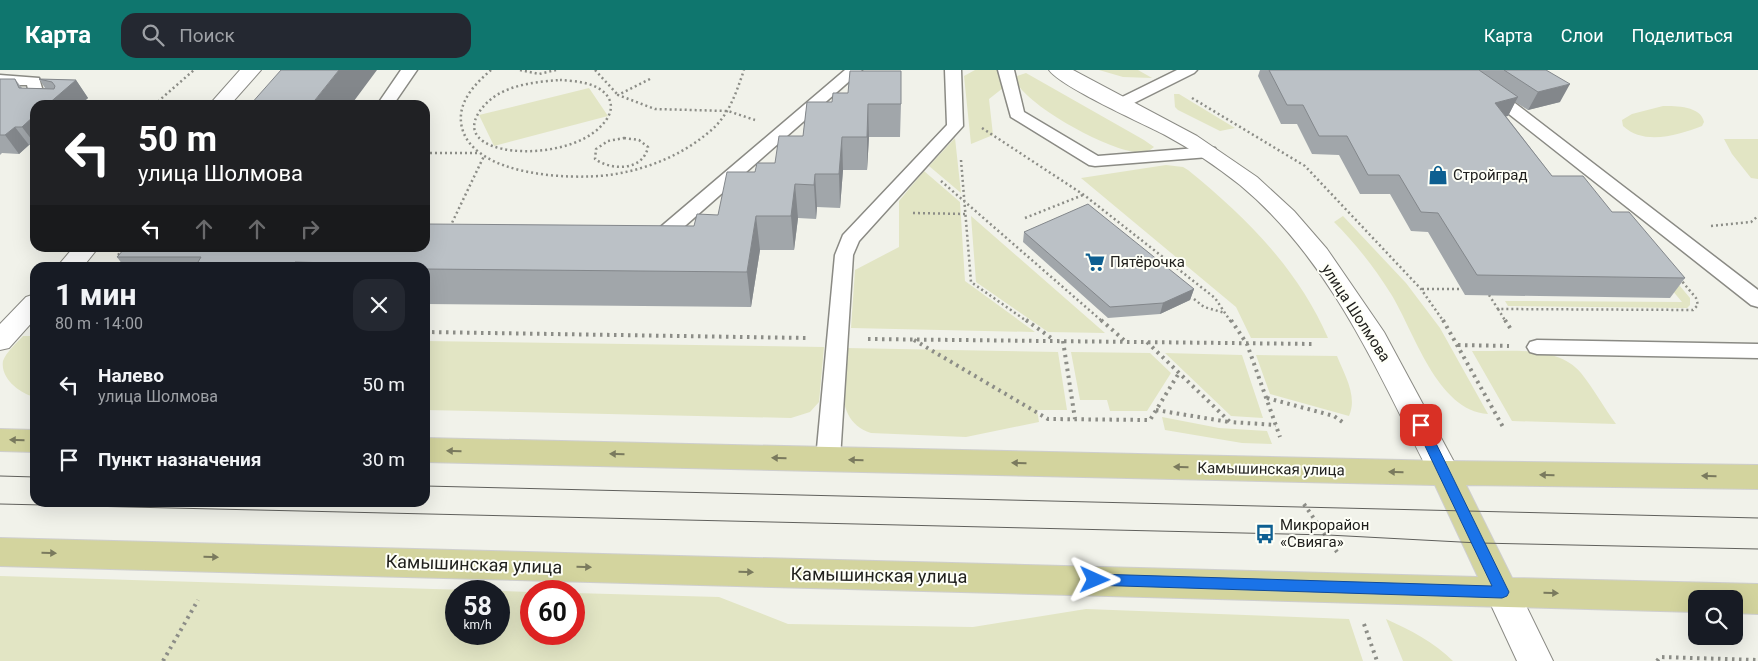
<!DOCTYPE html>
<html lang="ru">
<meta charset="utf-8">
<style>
:root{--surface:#171b24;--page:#242831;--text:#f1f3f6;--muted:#9ea1a6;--accent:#0f766e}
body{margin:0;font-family:Roboto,sans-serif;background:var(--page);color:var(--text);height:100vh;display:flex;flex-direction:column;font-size:19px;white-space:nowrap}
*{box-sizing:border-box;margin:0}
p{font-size:16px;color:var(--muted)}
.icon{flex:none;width:28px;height:28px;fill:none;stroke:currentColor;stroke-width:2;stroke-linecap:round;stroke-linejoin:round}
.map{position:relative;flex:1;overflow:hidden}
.drawer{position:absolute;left:30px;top:192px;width:400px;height:245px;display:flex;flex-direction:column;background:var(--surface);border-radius:15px;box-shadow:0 5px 20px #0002}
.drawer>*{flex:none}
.guide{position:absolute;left:30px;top:30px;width:400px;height:152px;border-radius:15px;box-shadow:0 5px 20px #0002;background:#202124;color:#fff;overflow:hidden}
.buttons{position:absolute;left:1688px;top:520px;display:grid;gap:10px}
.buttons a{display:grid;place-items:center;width:55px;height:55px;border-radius:10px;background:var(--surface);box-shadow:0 5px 20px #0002;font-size:25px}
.speed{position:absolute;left:445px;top:510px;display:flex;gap:10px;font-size:25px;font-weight:700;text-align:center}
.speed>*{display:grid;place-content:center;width:65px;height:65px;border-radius:50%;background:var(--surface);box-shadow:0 5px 20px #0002;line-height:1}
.speed small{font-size:12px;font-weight:400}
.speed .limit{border:8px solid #d22;background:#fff;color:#111}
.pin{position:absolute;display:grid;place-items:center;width:42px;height:42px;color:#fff;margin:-21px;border-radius:10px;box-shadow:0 2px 8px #0006}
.me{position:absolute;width:55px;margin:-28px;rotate:91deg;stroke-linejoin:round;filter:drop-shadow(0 0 4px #0008)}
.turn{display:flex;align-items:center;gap:18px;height:105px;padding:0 25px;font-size:22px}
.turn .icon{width:65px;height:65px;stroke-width:2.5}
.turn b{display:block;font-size:35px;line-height:42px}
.lanes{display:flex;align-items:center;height:48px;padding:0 25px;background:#0003;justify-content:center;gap:25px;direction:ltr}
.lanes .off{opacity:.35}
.round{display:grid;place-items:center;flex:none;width:52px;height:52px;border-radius:15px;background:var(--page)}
.summary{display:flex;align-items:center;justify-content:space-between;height:85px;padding:0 25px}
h1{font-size:30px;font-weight:700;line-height:38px}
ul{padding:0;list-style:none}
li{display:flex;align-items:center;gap:15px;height:75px;padding:0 25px}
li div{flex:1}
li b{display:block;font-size:19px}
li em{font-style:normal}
header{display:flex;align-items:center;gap:30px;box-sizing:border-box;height:70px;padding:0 25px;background:var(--accent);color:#fff}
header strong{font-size:24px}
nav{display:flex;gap:28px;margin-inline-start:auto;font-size:18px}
.search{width:350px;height:45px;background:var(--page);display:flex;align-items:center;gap:12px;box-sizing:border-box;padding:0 18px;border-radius:15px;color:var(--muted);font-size:19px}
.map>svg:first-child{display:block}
</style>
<header>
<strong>Карта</strong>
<div class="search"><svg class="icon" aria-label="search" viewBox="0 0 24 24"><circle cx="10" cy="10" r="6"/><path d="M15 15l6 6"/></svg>Поиск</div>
<nav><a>Карта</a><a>Слои</a><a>Поделиться</a></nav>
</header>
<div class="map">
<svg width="1758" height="591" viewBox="0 0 1758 591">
<rect width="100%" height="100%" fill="#f1f2ea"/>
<path fill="#e2e5c4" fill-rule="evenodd" d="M975 0H999L1003 6V18L989 29 993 65 971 74 964 6Z
M1099 0H1138L1152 8 1123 7Z
M1026 3 1144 70 1154 77 1150 80C1146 81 1140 83 1135 82 1105 78 1031 38 1016 12L1017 6Z
M589 18 608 46 494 76 479 45Z
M1174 24H1179L1235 58 1220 61 1178 40 1175 37Z
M1663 36C1676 36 1701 36 1704 52L1702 56C1679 65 1644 76 1623 56L1622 50 1632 44Z
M955 68 961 123 929 96Z
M1724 69H1758V109L1751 108 1732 84Z
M1166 95 1183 97 1188 100C1246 147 1298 199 1328 268H1251L1236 237 1081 108Z
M924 101 960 132 965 211 1035 262 851 258 855 200 899 177V131Z
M971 146 1105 263 1048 262 976 212Z
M1343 146 1406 213 1440 258 1488 344C1437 341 1414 261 1391 224 1374 197 1356 174 1334 152Z
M1622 160H1633L1690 228V235L1687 238 1508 236 1505 231 1682 232Z
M23 266H35V327C21 324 0 309 3 291 6 282 17 273 23 266Z
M425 271 824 277 819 332 810 342 791 348 425 340Z
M846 278 1058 282 1067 340H1037L1039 352 966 367 871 363C833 350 844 310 846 278Z
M1472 281C1506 282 1557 274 1581 303 1594 319 1604 338 1616 354L1512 351Z
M1071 282 1150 283 1171 303 1147 341H1110L1107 330H1080Z
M1165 283 1242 285 1263 348 1231 346Z
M1256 285 1337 286C1344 304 1358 326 1349 346L1270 324Z
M1162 347 1219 358 1267 361 1272 374 1242 373 1165 360Z
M0 506 531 522V564H574V523L719 527 788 554 973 557 1086 539 1349 549 1363 591H0ZM456 521H499V564H456Z
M1386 549C1410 560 1434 572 1453 591H1403Z"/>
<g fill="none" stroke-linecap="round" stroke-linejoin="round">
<defs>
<path id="service" d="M401 0H417L393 35H377Z
M845 0H862L669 170H641L639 166 641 162 657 160Z
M945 0H961L963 56 859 171 853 185 840 389 836 395 828 398 820 395 816 389 835 185 843 165 947 55Z
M998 0H1014L1024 42 1098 86 1209 77 1215 78 1217 82 1215 86 1209 87 1095 96 1089 95 1011 47Z
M1177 0H1197L1194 3 1128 36 1122 38 1114 33 1116 30Z
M1447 0H1465L1507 27 1758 220V237L1751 235 1495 33Z
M0 5 39 8 45 28 64 32 66 35 32 34 27 15H0Z
M1537 270 1758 274V288L1537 284 1530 282 1527 277 1530 272Z"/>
<path id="minor" d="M240 0H261L230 35H209Z
M73 178H98L82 198H56Z
M35 224V249L9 278 0 280V254L26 227Z"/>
<path id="tertiary" d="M1049 0H1073L1197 66 1257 107 1294 141 1327 179 1384 262 1460 403 1456 412 1445 415 1434 412C1380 308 1333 192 1240 115 1216 96 1191 79 1165 65 1142 53 1061 17 1049 0Z
M1502 507 1514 511 1553 591H1517L1485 522 1490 511Z"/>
<path id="primary" d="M0 359 35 360V382L0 381Z
M425 368 1445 391 1758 395V419L1466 415 1512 508 1758 514V544L1734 543V529H1696V542L0 496V468L1478 507 1435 415 425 392Z"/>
</defs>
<use href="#service" stroke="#8a8a84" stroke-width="3"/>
<use href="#minor" stroke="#8a8a84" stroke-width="2"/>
<use href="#tertiary" stroke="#8a8a84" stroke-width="2"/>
<use href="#primary" stroke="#cecece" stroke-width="2"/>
<path stroke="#8c8d87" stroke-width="2.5" stroke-dasharray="2 3" stroke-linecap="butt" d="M491 0C474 15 456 33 462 58 475 106 569 110 609 105 645 100 681 86 709 62 729 46 736 23 744 0
M520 0 539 4 556 0
M595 0 618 25
M650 9 618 25 655 39 728 41 755 50
M560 10C577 11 603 13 610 31 613 40 608 49 602 55 566 96 440 88 483 37 501 15 534 12 560 10Z
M1192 28 1305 96 1421 219 1444 252
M154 35 194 0
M982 58 1084 125 1215 228 1231 252
M624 68 639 70 648 77C643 101 612 101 595 89L596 79 608 71Z
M425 83H479
M961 90 971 212 1028 252
M941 111 1103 252
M913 143 966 144
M1025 148 1083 125
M1711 156 1751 152 1758 146
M450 157 484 86
M118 185 125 178
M1422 219H1462
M1489 225 1498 239 1693 240 1698 235 1696 228 1681 210
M1194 229 1204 237 1225 243
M1498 239 1506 252"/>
<path stroke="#8c8d87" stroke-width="4" stroke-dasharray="2.5 4.5" stroke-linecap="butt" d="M1026 250 1054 270
M1101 250 1125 271
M1231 250 1247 274 1280 367
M1443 250 1503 357
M1505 250 1512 261
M425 262 807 268
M868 269 1315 274
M914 270 1048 349 1150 350 1179 303
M1063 271 1075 349
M1147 272 1230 352 1276 355
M1458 275 1509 276
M1267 328 1334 346 1345 354
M1156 340 1229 352
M1304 434 1337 482
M1364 554 1377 591
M163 591 198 530
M1657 591 1660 587 1758 590"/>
<use href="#service" fill="#fff" fill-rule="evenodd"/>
<use href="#minor" fill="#fff" fill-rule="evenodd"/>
<use href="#tertiary" fill="#fff" fill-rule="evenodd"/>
<use href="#primary" fill="#d3d49e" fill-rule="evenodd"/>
<path stroke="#60605c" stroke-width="1" d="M0 406 35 407
M425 416 1758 448
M0 434 1328 465 1479 473 1758 479"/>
</g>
<path fill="#a1a6aa" d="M1260 0H1546L1560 32 1528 40 1515 32 1508 46H1506L1552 106 1612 142 1685 208 1670 228 1465 225 1428 162 1411 161 1390 124H1360L1339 85 1312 84 1297 54H1281L1258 6Z
M0 9H15L22 18H45L39 9 76 10 88 28 80 35H35V75H29L19 84 2 83 0 85Z
M807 32 901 34 900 67H869L867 100H843L840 138 817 137 816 149 798 148 794 180H760L751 237 425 234V198H125L117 187 694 156 718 145 755 102 775 93 803 66Z
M1024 162 1194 219 1190 230 1160 244 1108 248 1023 172Z"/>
<path fill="#83878b" d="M339 0H377L351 35H311Z
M76 10 88 28 80 35H47Z
M1570 14 1560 32 1528 40 1538 22Z
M1518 27 1508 46 1486 51 1495 33Z
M868 34 869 67 867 100V67Z
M35 45V74L22 57Z
M15 57 29 75 19 84 5 65Z
M842 67 843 100 840 138 839 104Z
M815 104 817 137 816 149 814 115Z
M795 114 798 148 794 180 791 146Z
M756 146 760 180 751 237 747 202Z
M295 192 298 198H291Z
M1194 219 1190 230 1160 244 1163 233Z"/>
<path fill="#bbc1c6" stroke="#83878b" d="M281 0H339L311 35H250Z
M1269 0H1479L1518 27 1495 33 1552 106H1583L1612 142H1629L1685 208 1477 205 1438 143 1421 142 1399 105H1368L1347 66H1319L1303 35H1287Z
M1504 0H1546L1570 14 1538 22Z
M850 1H901V34H868L867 67H842L839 104H815L814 115 795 114 791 146H756L747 202 425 199V198H364L366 194 295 192 291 198 195 197 201 187H117L125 178H425V154L694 156 697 144 718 145 727 102H755L757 93H775L779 66H803L807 32H832L833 23H848Z
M0 9H15L19 18 54 19 55 16 52 12 39 9 76 10 47 35H35V45L22 57H15L5 65H0Z
M1088 134 1194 219 1163 233 1110 237 1024 162Z"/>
<defs><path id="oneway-solid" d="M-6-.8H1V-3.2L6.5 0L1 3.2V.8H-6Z" transform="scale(1.25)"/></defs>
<g fill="#7a7a5e">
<use href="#oneway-solid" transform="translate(17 370) rotate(-179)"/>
<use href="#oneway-solid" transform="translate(454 381) rotate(-179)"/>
<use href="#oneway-solid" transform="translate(617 384) rotate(-179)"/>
<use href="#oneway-solid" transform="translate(779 388) rotate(-179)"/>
<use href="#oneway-solid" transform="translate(856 390) rotate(-179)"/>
<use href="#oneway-solid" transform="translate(1019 393) rotate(-179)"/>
<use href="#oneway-solid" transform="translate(1181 397) rotate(-179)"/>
<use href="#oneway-solid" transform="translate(1396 402) rotate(-178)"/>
<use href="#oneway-solid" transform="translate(1547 405) rotate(-179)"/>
<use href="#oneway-solid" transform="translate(1709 406) rotate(-179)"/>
<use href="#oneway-solid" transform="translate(49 483) rotate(1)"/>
<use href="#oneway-solid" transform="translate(211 487) rotate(1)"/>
<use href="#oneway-solid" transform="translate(584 497) rotate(2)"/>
<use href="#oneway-solid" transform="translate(746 502) rotate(2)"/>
<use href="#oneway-solid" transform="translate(1551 523) rotate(1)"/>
</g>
<path fill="#1a73e8" stroke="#114b97" d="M1421 351 1427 355 1507 518 1509 522 1507 526 1502 528 1090 515 1088 510 1090 506 1095 504 1492 516 1415 355Z"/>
<defs>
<symbol id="shop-bare" viewBox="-9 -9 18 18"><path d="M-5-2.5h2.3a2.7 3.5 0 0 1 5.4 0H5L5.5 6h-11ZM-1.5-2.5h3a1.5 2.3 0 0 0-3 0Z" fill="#0d5f91" stroke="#fefff7" stroke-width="2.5" paint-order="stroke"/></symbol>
<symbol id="supermarket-bare" viewBox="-9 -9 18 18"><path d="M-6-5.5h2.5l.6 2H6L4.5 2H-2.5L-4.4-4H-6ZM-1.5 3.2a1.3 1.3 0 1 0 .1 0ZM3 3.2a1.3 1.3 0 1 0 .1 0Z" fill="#0d5f91" stroke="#fefff7" stroke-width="2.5" paint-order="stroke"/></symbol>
<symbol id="bus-bare" viewBox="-9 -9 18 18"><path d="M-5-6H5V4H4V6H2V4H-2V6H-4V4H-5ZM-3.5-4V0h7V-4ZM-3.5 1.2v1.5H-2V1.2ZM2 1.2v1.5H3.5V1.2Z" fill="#0d5f91" stroke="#fefff7" stroke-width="2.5" paint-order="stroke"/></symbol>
</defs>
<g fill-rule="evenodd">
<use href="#shop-bare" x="1424" y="91" width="28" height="28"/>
<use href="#supermarket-bare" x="1081" y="178" width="28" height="28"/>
<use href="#bus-bare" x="1251" y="450" width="28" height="28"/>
</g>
<g text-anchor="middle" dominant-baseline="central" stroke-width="4" stroke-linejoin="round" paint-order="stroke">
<g font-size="15" fill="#21211e" stroke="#fefff7" text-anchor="start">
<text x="1453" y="105">Стройград</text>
<text x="1110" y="192">Пятёрочка</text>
<text x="1280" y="455">Микрорайон<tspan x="1280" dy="17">«Свияга»</tspan></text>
</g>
<g font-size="15" fill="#21211e" stroke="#fefff7">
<text transform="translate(1356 243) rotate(57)">улица Шолмова</text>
<text transform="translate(1271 399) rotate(1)">Камышинская улица</text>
</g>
<g font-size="18" fill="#21211e" stroke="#fefff7">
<text transform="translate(474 494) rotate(2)">Камышинская улица</text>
<text transform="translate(879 505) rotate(1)">Камышинская улица</text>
</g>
</g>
</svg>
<div class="buttons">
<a><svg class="icon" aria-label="search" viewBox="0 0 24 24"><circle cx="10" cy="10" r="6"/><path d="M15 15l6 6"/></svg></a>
</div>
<div class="speed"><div>58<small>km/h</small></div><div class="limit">60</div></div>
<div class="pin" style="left:1421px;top:355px;background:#d93025"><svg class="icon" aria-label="arrive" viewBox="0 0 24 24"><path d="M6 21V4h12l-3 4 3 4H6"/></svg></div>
<svg class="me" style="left:1095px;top:510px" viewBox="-20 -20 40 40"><path d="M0-17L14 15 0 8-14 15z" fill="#1a73e8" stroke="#fff" stroke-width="4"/></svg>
<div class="guide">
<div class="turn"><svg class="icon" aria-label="left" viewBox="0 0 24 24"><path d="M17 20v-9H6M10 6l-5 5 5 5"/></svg><div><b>50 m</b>улица Шолмова</div></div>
<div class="lanes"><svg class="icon" aria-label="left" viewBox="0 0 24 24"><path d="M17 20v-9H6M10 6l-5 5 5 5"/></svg><svg class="icon off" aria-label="ahead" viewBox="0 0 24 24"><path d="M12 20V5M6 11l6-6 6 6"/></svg><svg class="icon off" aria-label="ahead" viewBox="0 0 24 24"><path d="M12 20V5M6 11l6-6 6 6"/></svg><svg class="icon off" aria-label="right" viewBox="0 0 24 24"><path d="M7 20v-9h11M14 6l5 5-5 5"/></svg></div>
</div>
<section class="drawer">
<div class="summary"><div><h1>1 мин</h1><p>80 m · 14:00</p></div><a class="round"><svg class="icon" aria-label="close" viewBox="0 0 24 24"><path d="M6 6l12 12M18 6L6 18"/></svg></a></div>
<ul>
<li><svg class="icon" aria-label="left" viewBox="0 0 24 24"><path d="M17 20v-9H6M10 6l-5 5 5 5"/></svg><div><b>Налево</b><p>улица Шолмова</p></div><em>50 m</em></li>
<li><svg class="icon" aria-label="arrive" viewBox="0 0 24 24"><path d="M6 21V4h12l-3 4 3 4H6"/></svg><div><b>Пункт назначения</b></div><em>30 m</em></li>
</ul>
</section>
</div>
